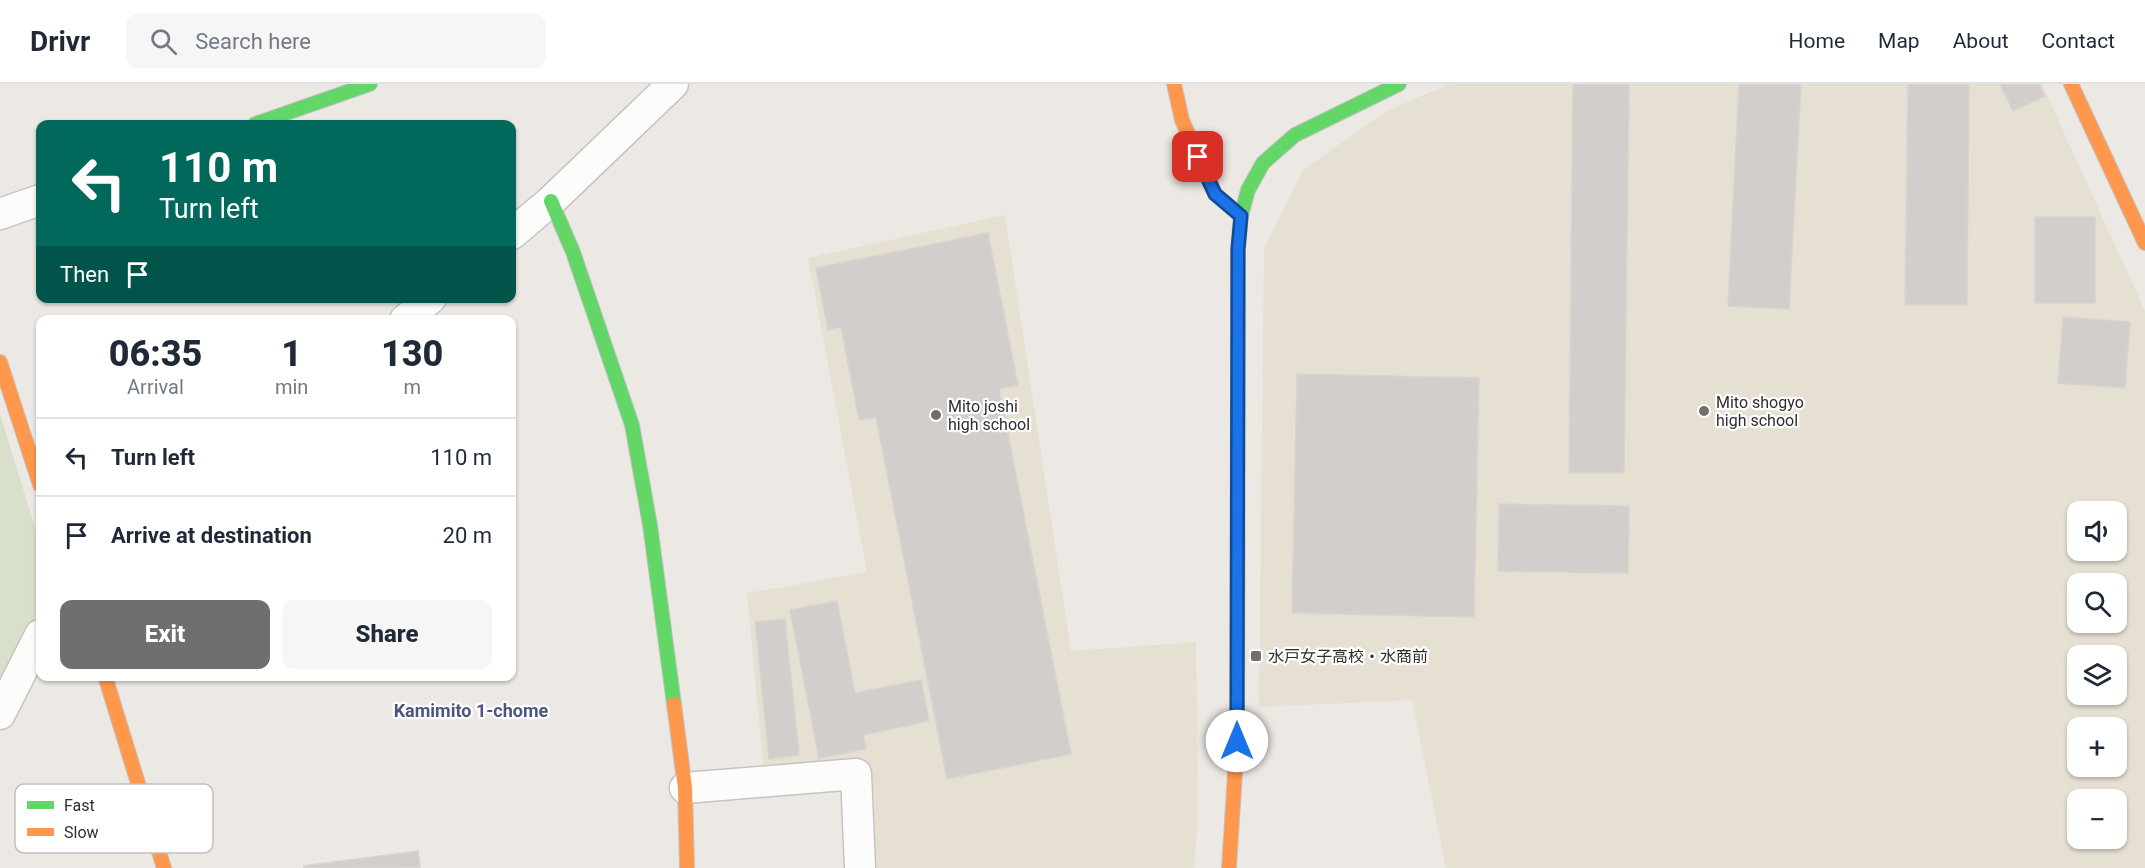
<!DOCTYPE html>
<meta charset="utf-8">
<style>
:root{--surface:#fff;--page:#f6f6f7;--text:#1f2937;--muted:#747a83;--line:#e0e1e3;--accent:#706f6e}
body{margin:0;font-family:Roboto,"Noto Sans JP",sans-serif;background:var(--page);color:var(--text);height:100vh;display:flex;flex-direction:column;font-size:22px;white-space:nowrap}
*{box-sizing:border-box;margin:0}
p{font-size:20px;color:var(--muted)}
.icon{flex:none;width:33px;height:33px;fill:none;stroke:currentColor;stroke-width:2;stroke-linecap:round;stroke-linejoin:round}
.map{position:relative;flex:1;overflow:hidden}
.panel{position:absolute;left:36px;top:231px;width:480px;height:366px;display:flex;flex-direction:column;background:var(--surface);border-radius:12px;box-shadow:0 2px 4px #0004}
.panel>*{flex:none}
.hud{position:absolute;left:36px;top:36px;width:480px;height:183px;border-radius:12px;box-shadow:0 2px 4px #0004;background:#00695c;color:#fff;overflow:hidden}
.tools{position:absolute;left:2067px;top:417px;display:grid;gap:12px}
.tools a{display:grid;place-items:center;width:60px;height:60px;border-radius:12px;background:var(--surface);box-shadow:0 2px 4px #0004;font-size:30px}
.pin{position:absolute;display:grid;place-items:center;width:51px;height:51px;color:#fff;margin:-26px;border-radius:12px;box-shadow:0 3px 9px #0006}
.me{position:absolute;width:66px;margin:-33px;rotate:0deg;stroke-linejoin:round;filter:drop-shadow(0 0 4px #0008)}
.turn{display:flex;align-items:center;gap:21px;height:126px;padding:0 24px;font-size:27px}
.turn .icon{width:78px;height:78px;stroke-width:2.5}
.turn b{display:block;font-size:42px;line-height:51px}
.then{display:flex;align-items:center;height:57px;padding:0 24px;background:#0003;gap:12px;font-size:22px}
.eta{display:flex;justify-content:space-evenly;align-items:center;height:102px;text-align:center}
.eta b{font-size:36px;font-weight:800;line-height:42px}
.cta{display:flex;gap:12px;margin-top:auto;padding:12px 24px}
.cta a{flex:1;height:69px;border-radius:12px;background:var(--accent);color:#fff;font-size:24px;font-weight:800;line-height:69px;text-align:center}
.cta a+a{background:var(--page);color:var(--text)}
ul{padding:0;list-style:none}
li{display:flex;align-items:center;gap:18px;height:78px;padding:0 24px;border-top:2px solid var(--line)}
li div{flex:1}
li b{display:block;font-size:22px}
li em{font-style:normal}
header{display:flex;align-items:center;gap:36px;box-sizing:border-box;height:84px;padding:0 30px;background:var(--surface);border-bottom:2px solid var(--line)}
header strong{font-size:28px}
nav{display:flex;gap:33px;margin-inline-start:auto;font-size:21px}
.search{width:420px;height:54px;background:var(--page);display:flex;align-items:center;gap:15px;box-sizing:border-box;padding:0 21px;border-radius:12px;color:var(--muted);font-size:22px}
.map>svg:first-child{display:block}
</style>
<header>
<strong>Drivr</strong>
<div class="search"><svg class="icon" aria-label="search" viewBox="0 0 24 24"><circle cx="10" cy="10" r="6"/><path d="M15 15l6 6"/></svg>Search here</div>
<nav><a>Home</a><a>Map</a><a>About</a><a>Contact</a></nav>
</header>
<div class="map">
<svg width="2145" height="784" viewBox="0 0 2145 784">
<rect width="100%" height="100%" fill="#ece8e4"/>
<path fill="#e6e0d3" fill-rule="evenodd" d="M1449 0H2042L2145 227V784H1446L1412 616 1259 623 1264 164 1303 86 1385 28ZM2078 428H2116V466H2078ZM2078 500H2116V538H2078ZM2078 572H2116V610H2078ZM2078 644H2116V682H2078ZM2078 716H2116V754H2078Z
M1005 131 1071 567 1196 558 1198 735 1194 784H870L865 680 764 689 747 509 867 488 808 174Z"/>
<path fill="#d8e0cc" d="M0 330 40 460V524L0 603Z"/>
<path fill="#d1cecb" stroke="#d7d4d0" stroke-width="1.5" d="M1573 0H1629L1624 389H1569Z
M1739 0H1801L1789 225 1728 222Z
M1908 0H1969L1967 221H1905Z
M2000 0H2039L2045 12 2013 27Z
M2035 133H2095V219H2035Z
M988 149 1018 301 999 305 1071 670 947 695 876 333 859 336 841 243 828 246 816 184Z
M2063 233 2130 238 2125 304 2058 299Z
M1297 290 1479 294 1474 533 1292 529Z
M1499 420 1629 422 1628 489 1498 487Z
M837 517 855 609 921 596 929 637 863 651 866 665 819 674 790 526Z
M785 535 799 671 769 675 755 538Z
M418 767 420 783 304 784V782Z"/>
<g fill="none" stroke-linecap="round" stroke-linejoin="round">
<defs>
<path id="street" d="M0 130 40 116
M512 150 551 117 673 0
M405 236 431 214
M0 630 40 551
M685 704 856 690 860 784"/>
<path id="fast" d="M255 40 370 0
M551 117 573 168 632 341 650 441 674 620
M1238 299V165L1241 132 1248 106 1263 79 1295 51 1399 0"/>
<path id="slow" d="M1174 0 1182 36 1215 110 1241 132
M2071 0 2145 159
M0 278 40 401
M105 592 164 784
M674 620 685 704 687 784
M1229 784 1237 657 1238 299"/>
</defs>
<use href="#street" stroke="#c5c4c5" stroke-width="33"/>
<use href="#fast" stroke="#c5c4c5" stroke-width="16"/>
<use href="#slow" stroke="#c5c4c5" stroke-width="16"/>
<use href="#street" stroke="#fcfcfb" stroke-width="30"/>
<use href="#fast" stroke="#63d668" stroke-width="14"/>
<use href="#slow" stroke="#ff974d" stroke-width="14"/>
</g>
<g fill="none" stroke-linecap="round" stroke-linejoin="round">
<defs>
<path id="route" d="M1198 73 1215 110 1241 132 1238 165 1237 657"/>
</defs>
<use href="#route" stroke="#114b97" stroke-width="15"/>
<use href="#route" stroke="#1a73e8" stroke-width="10"/>
</g>
<g fill="#706f6e" stroke="#fff" stroke-width="2">
<circle cx="1704" cy="327" r="6"/>
<circle cx="936" cy="331" r="6"/>
<rect x="1250" y="566" width="12" height="12" rx="3"/>
</g>
<g text-anchor="middle" dominant-baseline="central" stroke-width="4.5" stroke-linejoin="round" paint-order="stroke">
<g font-size="16" fill="#2e2e2e" stroke="#fff" text-anchor="start">
<text x="1716" y="318">Mito shogyo<tspan x="1716" dy="18">high school</tspan></text>
<text x="948" y="322">Mito joshi<tspan x="948" dy="18">high school</tspan></text>
<text x="1268" y="572">水戸女子高校・水商前</text>
</g>
<g font-size="18" font-weight="bold" fill="#4d5680" stroke="#fff">
<text x="471" y="626">Kamimito 1-chome</text>
</g>
</g>
<rect x="15" y="700" width="198" height="69" rx="9" fill="#fff" stroke="#c0c0c0" stroke-width="1.5"/>
<rect x="27" y="717" width="27" height="8" fill="#63d668"/>
<rect x="27" y="744" width="27" height="8" fill="#ff974d"/>
<g font-size="16" fill="#2e2e2e">
<text x="64" y="727">Fast</text>
<text x="64" y="754">Slow</text>
</g>
</svg>
<div class="tools">
<a><svg class="icon" aria-label="sound" viewBox="0 0 24 24"><path d="M4 9h4l5-4v14l-5-4H4zM17 9q2 3 0 6"/></svg></a>
<a><svg class="icon" aria-label="search" viewBox="0 0 24 24"><circle cx="10" cy="10" r="6"/><path d="M15 15l6 6"/></svg></a>
<a><svg class="icon" aria-label="layers" viewBox="0 0 24 24"><path d="M12 4l9 5-9 5-9-5zM3 14l9 5 9-5"/></svg></a>
<a>+</a>
<a>−</a>
</div>
<div class="pin" style="left:1198px;top:73px;background:#d93025"><svg class="icon" aria-label="arrive" viewBox="0 0 24 24"><path d="M6 21V4h12l-3 4 3 4H6"/></svg></div>
<svg class="me" style="left:1237px;top:657px" viewBox="-20 -20 40 40"><circle r="19" fill="#fff"/><path d="M0-13L10 11 0 6-10 11z" fill="#1a73e8"/></svg>
<div class="hud">
<div class="turn"><svg class="icon" aria-label="left" viewBox="0 0 24 24"><path d="M17 20v-9H6M10 6l-5 5 5 5"/></svg><div><b>110 m</b>Turn left</div></div>
<div class="then">Then<svg class="icon" aria-label="arrive" viewBox="0 0 24 24"><path d="M6 21V4h12l-3 4 3 4H6"/></svg></div>
</div>
<section class="panel">
<div class="eta">
<div><b>06:35</b><p>Arrival</p></div>
<div><b>1</b><p>min</p></div>
<div><b>130</b><p>m</p></div>
</div>
<ul>
<li><svg class="icon" aria-label="left" viewBox="0 0 24 24"><path d="M17 20v-9H6M10 6l-5 5 5 5"/></svg><div><b>Turn left</b></div><em>110 m</em></li>
<li><svg class="icon" aria-label="arrive" viewBox="0 0 24 24"><path d="M6 21V4h12l-3 4 3 4H6"/></svg><div><b>Arrive at destination</b></div><em>20 m</em></li>
</ul>
<div class="cta"><a>Exit</a><a>Share</a></div>
</section>
</div>
